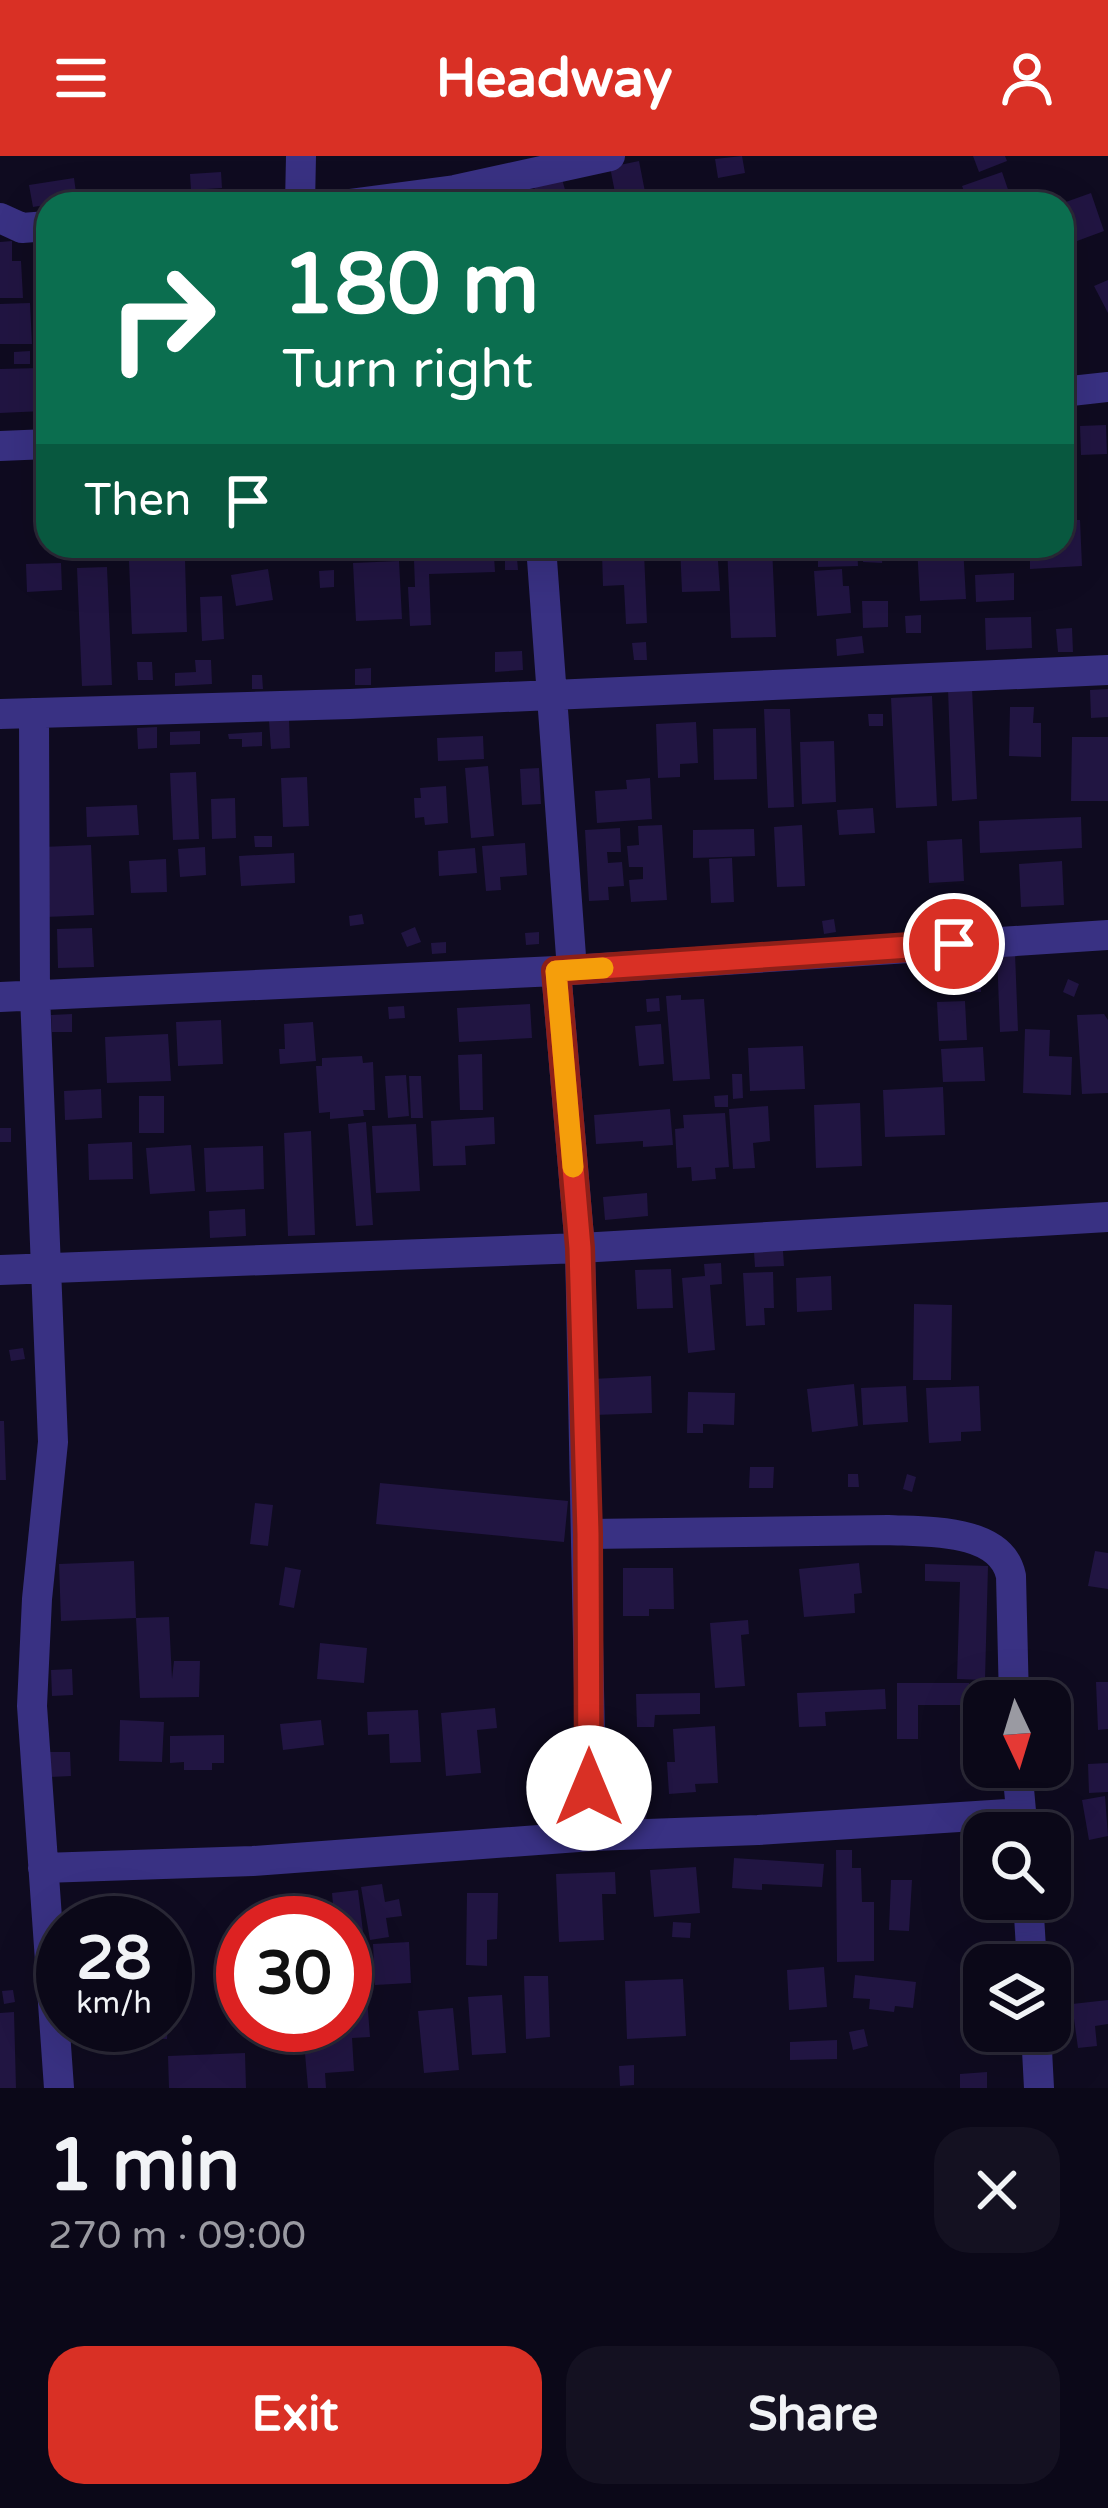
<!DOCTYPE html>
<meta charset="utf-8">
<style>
:root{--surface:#0b0818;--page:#141121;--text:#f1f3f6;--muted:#9a9aa2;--line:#2b2937;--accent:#d93025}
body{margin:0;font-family:"Varela Round",sans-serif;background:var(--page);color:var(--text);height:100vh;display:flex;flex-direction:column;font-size:45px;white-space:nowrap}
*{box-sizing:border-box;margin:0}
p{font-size:39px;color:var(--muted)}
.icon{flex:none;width:66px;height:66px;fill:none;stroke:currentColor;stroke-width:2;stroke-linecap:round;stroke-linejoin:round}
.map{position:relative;height:1932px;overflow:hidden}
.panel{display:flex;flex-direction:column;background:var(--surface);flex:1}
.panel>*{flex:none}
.banner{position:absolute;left:36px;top:36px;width:1038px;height:366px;border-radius:36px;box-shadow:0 12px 48px #0002,0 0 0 3px var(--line);background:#0b6e4f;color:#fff;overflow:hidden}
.needle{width:78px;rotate:176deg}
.controls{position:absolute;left:963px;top:1524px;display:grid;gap:24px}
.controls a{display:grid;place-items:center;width:108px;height:108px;border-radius:24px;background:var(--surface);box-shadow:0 12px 48px #0002,0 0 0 3px var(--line);font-size:60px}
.speed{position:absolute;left:36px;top:1740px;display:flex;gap:24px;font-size:60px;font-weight:700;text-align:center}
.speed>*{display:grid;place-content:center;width:156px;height:156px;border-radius:50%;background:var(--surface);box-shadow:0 12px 48px #0002,0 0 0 3px var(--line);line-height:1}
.speed small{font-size:30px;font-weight:400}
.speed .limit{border:18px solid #d22;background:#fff;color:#111}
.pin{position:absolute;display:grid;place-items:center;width:102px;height:102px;color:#fff;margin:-51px;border:6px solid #fff;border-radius:50%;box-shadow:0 3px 12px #0007}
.me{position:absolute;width:132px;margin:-66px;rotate:0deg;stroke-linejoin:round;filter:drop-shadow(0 0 9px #0008)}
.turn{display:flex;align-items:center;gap:42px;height:252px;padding:0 48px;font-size:54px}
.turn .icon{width:156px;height:156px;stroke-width:2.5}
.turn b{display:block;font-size:84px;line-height:102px}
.then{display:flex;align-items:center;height:114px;padding:0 48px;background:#0003;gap:24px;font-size:45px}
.round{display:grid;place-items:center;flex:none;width:126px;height:126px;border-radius:36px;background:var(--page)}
.overview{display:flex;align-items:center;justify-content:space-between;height:204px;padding:0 48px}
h1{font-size:72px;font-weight:700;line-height:90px}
.button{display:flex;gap:24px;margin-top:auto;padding:24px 48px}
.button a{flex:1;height:138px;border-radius:36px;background:var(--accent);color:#fff;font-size:48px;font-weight:700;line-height:138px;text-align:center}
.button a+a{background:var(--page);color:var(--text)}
header{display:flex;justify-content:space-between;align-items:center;height:156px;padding:0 48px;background:var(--accent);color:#fff;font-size:54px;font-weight:700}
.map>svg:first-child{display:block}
</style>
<header><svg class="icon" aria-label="menu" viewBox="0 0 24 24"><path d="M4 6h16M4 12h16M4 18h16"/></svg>Headway<svg class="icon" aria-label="person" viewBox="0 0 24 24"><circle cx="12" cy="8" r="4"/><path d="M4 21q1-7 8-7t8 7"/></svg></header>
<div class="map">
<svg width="1108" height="1932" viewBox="0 0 1108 1932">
<rect width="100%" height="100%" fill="#0f0b20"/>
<path fill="#211542" d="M742 0 745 17 718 22 715 3Z
M973 0H1005L1007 5 979 16Z
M639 5 646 41 617 47 610 11Z
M221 16 222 32 191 34 190 18Z
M1002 16 1013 48H969L962 30Z
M74 22 77 44 33 51 29 29Z
M562 23 569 48H539L534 31Z
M1091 37 1104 75 1077 85 1063 47Z
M12 85V105H21L23 142H0V86Z
M1108 124V157L1094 130Z
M30 147 32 188H0V148Z
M30 195V208H14V196Z
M41 212 43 255 0 257V213Z
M1106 269 1107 298 1081 299 1080 270Z
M1062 364H1080L1082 410 1030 413V390H1062Z
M680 390H717L720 435 682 436Z
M727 390H772L776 481 731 482Z
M818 390H857L858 410 818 411Z
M864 390H884L882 407 863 406Z
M917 390H963L966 443 920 445Z
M978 390H999V405H979Z
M644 396 647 467 626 468 624 429 603 430 602 398Z
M494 400 495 416 429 418 431 469 410 470 408 431H415L414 404Z
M505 402H517L518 414H505Z
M185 403 187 476 132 478 129 405Z
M399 405 402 463 356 465 353 407Z
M61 407 62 434 27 436 26 408Z
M107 411 112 529 82 530 77 412Z
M268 413 273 444 236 450 231 419Z
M842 413 843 430H849L851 457 817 460 814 415Z
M334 414V431L320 432 319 415Z
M1014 417V444L976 446 975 419Z
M222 440 224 483 202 485 200 441Z
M862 445H888V471L863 472Z
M921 459V477H906L905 460Z
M1031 461 1032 492 986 494 985 462Z
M1072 472 1073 496H1058L1056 473Z
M862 480 864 497 837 500 836 483Z
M646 486 647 504H634L632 487Z
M522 495 523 514 495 516V496Z
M195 504H211L212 528 175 530V517L196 516Z
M137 506H152L153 524H138Z
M371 512V529H355V513Z
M252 519H262L263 533H252Z
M972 532 977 643 952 645 948 533Z
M1108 533V561L1091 562 1090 534Z
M932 540 937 650 896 652 891 542Z
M1010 551H1034L1033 567H1041V601L1009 600Z
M764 553H790L794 651 768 652Z
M868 558H883V570H869Z
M289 564 290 592 271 593 269 565Z
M696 566 698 607 680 608V621L658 622 656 568Z
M157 571V592L138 593 137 572Z
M756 572 757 623 714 624 713 573Z
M200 575V588L170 589V576Z
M262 576V590L242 591V583H229L228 578Z
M483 580 484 603 438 605 437 582Z
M1072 581H1108V645H1071Z
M834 585 836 646 802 648 800 586Z
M488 610 494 680 471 682 465 612Z
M539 612 541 648 522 649 520 613Z
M196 616 199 683 173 684 170 617Z
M307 621 309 670 283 671 281 622Z
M650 622 652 663 597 667 595 635 627 633 626 624Z
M446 630 448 667 425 669 424 661 415 662 414 642H421L420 632Z
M235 642 236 682 212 683 211 643Z
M137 649 139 679 87 681 86 651Z
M873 652 875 677 839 679 837 654Z
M1081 661 1082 692 980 697 979 665Z
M662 669 667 744 631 746 629 724 643 723V711H629L627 690 639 689 638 670Z
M802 669 805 730 777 731 774 671Z
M620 672 621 696H607L608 707 622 706 624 730 608 731 609 744 589 745 585 674Z
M754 673 755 700 693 702V674Z
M254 680H272V691H255Z
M962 683 964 725 929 727 927 685Z
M525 687 527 719 500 721 501 734 486 735 482 690Z
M91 689 94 759 45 761 42 691Z
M205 691 206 719 180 721 178 693Z
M475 692 477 717 439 720 438 695Z
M294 697 295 727 241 730 239 700Z
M732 702 734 746 711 747 709 703Z
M166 703 167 736 131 737 129 705Z
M1062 705 1064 749 1021 751 1019 708Z
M362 758 364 768 350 770 349 760Z
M834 763 836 776 824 778 822 765Z
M415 771 421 786 407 791 401 777Z
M92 772 94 811 58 812 57 773Z
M539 776V788L526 789 525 777Z
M446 786V797L432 798 431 787Z
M1015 797 1018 875 1000 876 997 798Z
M1068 823 1079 828 1074 841 1063 836Z
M981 824V836L951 837V826Z
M681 839V844L704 843 710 923 673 925 666 840Z
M659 842 660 855 647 856 646 843Z
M965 845 967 884 939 885 937 846Z
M530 848 532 882 459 886 457 852Z
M404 850 405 862 389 863 388 851Z
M72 858V876H52L51 859Z
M1104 858 1108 864V937L1082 938 1077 859Z
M221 864 223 908 178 910 176 866Z
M313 866 316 905 280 908 279 893H285L284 868Z
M661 868 664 908 639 910 635 870Z
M1025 873 1050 874 1049 900 1072 901 1071 939 1023 937Z
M168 878 171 925 107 927 105 881Z
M803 890 805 933 750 935 748 892Z
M983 891 985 925 943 926 941 893Z
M482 898 483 954H460L458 899Z
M362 900 363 907 373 906 375 954H363L364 960 330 963V956L319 957 316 910H322V902Z
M732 918H742L743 942 733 943Z
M406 919 409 960 388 962 385 920Z
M409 920H421L423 962H411Z
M943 931 945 979 885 981 883 934Z
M101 933 102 962 65 964 64 935Z
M728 939V951H715L714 940Z
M139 940H164V977H139Z
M860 947 862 1010 816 1012 814 949Z
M768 950 770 985 753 987 755 1012 733 1013 729 953Z
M670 953 673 989 643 991V985L596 988 594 959Z
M725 957 729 1011 715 1012 716 1023 692 1025 691 1011 677 1012 675 973 684 972 683 959Z
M494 961 495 988 465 990 466 1009 433 1010 431 965Z
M366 966 373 1069 356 1070 348 968Z
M416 968 420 1035 376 1037 372 970Z
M0 972H11V986H0Z
M311 975 315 1079 288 1080 284 977Z
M132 986 133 1023 89 1024 88 988Z
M191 989 195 1035 150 1038 146 992Z
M263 990 264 1033 206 1036 204 992Z
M647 1037 648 1060 605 1064 603 1041Z
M245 1053 246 1080 210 1082 209 1055Z
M783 1095 784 1110 755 1111 754 1096Z
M721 1107 722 1128 710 1129 715 1194 688 1197 682 1122 705 1120 704 1108Z
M671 1113 673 1152 637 1153 635 1114Z
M773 1116 774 1152H764L765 1169 746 1170 743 1117Z
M831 1120 832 1154 797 1156 796 1122Z
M914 1148 952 1149 951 1224H913Z
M23 1192 25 1203 11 1205 9 1194Z
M651 1220 652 1257 594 1259 592 1223Z
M854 1228 858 1270 812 1276 807 1233Z
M906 1230 908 1266 863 1269 861 1232Z
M979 1230 981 1275 961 1276V1285L929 1287 926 1232Z
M688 1236 735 1237 734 1269 703 1268V1277H687Z
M0 1265H4L6 1324H0Z
M750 1311H774L773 1332H749Z
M848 1318H858L859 1331H848Z
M907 1318 916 1321 912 1336 903 1333Z
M380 1327 568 1345 564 1386 376 1368Z
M255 1347 273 1349 268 1390 250 1388Z
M1095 1395 1108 1397V1433L1088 1430Z
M134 1405 136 1462 169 1461 172 1523 174 1505H200L199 1541 140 1542 136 1462 61 1465 59 1408Z
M859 1407 862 1437 854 1438 855 1457 804 1461 799 1413Z
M925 1408 988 1410 985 1524 957 1523 960 1426 925 1425Z
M285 1411 301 1414 294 1452 279 1449Z
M623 1412H673L674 1453H649V1460H623Z
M748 1464 749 1478 741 1479 745 1530 715 1532 710 1467Z
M320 1487 367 1492 364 1527 317 1523Z
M72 1513 73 1539 52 1540 51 1514Z
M1096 1526H1108V1573L1098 1574Z
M897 1527H969V1549H918V1583H897Z
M885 1533 886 1553 825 1556 826 1570 799 1571 797 1537Z
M700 1537V1558L655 1559 654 1571H637L636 1538Z
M495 1552 497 1572 477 1574 481 1617 446 1620 441 1557Z
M418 1554 421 1606 390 1607 389 1578 368 1579 367 1556Z
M120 1564 164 1566 162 1606 119 1605Z
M321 1564 324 1589 283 1594 280 1568Z
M715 1570 718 1627 695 1628 696 1636 669 1638 667 1606H675L673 1573Z
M224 1579V1607H212V1614H184V1606L170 1607V1580Z
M49 1596H70L71 1620 50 1621Z
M1108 1607V1636L1089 1637 1088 1608Z
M632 1632 648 1634 646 1668 630 1666Z
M1105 1640 1108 1680 1089 1684 1082 1644Z
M836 1694H852V1712H861L862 1746H874V1805L837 1806Z
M734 1702 824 1708 822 1731 762 1728V1734L732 1732Z
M696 1711 700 1757 654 1761 650 1714Z
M615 1716 616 1738H602L604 1784 559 1786 556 1718Z
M891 1724H912L909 1775 889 1774Z
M382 1728 385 1746 399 1743 402 1760 386 1762 389 1781 370 1784 361 1731Z
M358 1734 368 1818 345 1821V1767H328L327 1761 334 1760 332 1737Z
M467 1737H498L497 1783 487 1784V1810L466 1809Z
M673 1766 691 1767 690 1782 672 1781Z
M165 1774H171V1823H165Z
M409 1786 411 1827 375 1829 373 1788Z
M824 1811 827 1851 789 1854 787 1814Z
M855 1819 916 1826 913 1852 895 1850 894 1856 869 1853 870 1843 853 1842Z
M524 1820H548L550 1881 526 1883Z
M683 1823 686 1880 627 1883 625 1825Z
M13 1834 15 1846 4 1848 2 1835Z
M502 1839 506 1897 472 1899 468 1841Z
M367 1842 370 1881 352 1882 354 1915 325 1917 326 1932H308L304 1886 294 1887 292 1869H345V1844Z
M1108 1844V1868L1095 1870 1097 1890 1078 1892 1072 1848Z
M453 1852 459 1914 424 1917 418 1855Z
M14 1856 16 1932H0V1857Z
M95 1869H168L167 1883 112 1882V1890H95Z
M864 1873 868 1890 853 1894 849 1876Z
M837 1884V1903L790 1904V1886Z
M245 1897 246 1932H169L168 1900Z
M634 1909V1929L620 1930 619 1910Z
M987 1916V1932H960V1918Z"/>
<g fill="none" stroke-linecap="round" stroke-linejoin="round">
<path stroke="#393183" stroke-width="30" d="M300 48 301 0
M349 48 455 34 610 0
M0 62 22 72 48 70
M1062 236 1108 231
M0 290 48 288
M541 390 572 814
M34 557 35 839 53 1286 37 1443 32 1550 59 1932
M0 558 350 548 1108 514
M556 815 580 1092 592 1680
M0 841 556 815 1108 779
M0 1114 580 1092 1108 1061
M588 1378 888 1374C927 1376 1001 1372 1011 1420L1014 1545
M1017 1611 1023 1677
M43 1712 253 1705 592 1680 758 1674 1021 1657
M1028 1743 1032 1809
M1036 1875 1039 1932"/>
</g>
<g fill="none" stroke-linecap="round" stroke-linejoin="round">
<defs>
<path id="route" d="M589 1632 588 1378 580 1092 556 815 954 788"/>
</defs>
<use href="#route" stroke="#8d1f18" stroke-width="30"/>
<use href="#route" stroke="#d93025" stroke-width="21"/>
<path stroke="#f59e0b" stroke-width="21" d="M573 1011 556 815 603 812"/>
</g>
</svg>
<div class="controls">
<a><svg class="needle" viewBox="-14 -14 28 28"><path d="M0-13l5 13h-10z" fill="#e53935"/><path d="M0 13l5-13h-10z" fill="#9a9aa2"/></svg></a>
<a><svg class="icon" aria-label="search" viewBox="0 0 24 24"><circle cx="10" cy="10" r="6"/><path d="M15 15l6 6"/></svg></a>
<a><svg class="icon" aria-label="layers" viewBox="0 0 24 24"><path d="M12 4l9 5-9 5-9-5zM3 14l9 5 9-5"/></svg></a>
</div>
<div class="speed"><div>28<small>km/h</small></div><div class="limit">30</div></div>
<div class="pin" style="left:954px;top:788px;background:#d93025"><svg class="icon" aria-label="arrive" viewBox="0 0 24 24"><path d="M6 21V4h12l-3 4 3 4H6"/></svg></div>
<svg class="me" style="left:589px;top:1632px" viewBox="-20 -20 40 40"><circle r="19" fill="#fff"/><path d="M0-13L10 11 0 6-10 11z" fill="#d93025"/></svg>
<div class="banner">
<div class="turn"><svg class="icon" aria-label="right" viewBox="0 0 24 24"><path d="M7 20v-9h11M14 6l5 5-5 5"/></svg><div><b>180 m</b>Turn right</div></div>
<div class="then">Then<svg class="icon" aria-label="arrive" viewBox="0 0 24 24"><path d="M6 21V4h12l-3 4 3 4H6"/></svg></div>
</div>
</div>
<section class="panel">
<div class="overview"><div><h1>1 min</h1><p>270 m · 09:00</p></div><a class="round"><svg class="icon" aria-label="close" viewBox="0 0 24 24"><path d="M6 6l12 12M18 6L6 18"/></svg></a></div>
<div class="button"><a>Exit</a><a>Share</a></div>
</section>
